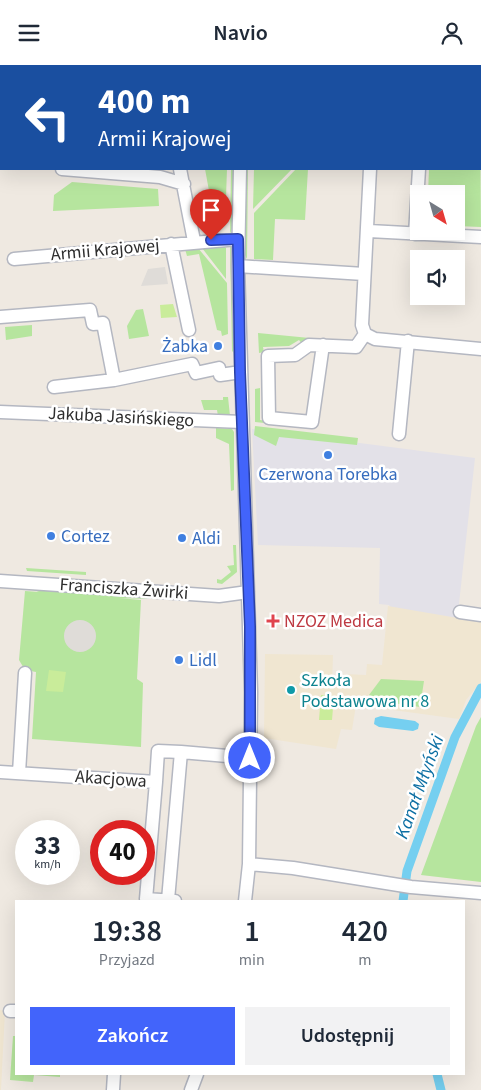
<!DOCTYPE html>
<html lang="pl">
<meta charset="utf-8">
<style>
:root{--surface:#fff;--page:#f2f2f3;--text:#1f2937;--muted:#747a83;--accent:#4264fb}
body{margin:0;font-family:"Source Sans 3",sans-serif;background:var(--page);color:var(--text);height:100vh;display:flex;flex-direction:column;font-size:19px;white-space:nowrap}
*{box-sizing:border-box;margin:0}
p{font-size:16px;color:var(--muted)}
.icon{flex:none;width:28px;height:28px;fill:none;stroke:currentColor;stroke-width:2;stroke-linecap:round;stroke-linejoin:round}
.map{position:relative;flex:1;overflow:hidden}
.side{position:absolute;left:15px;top:835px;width:450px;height:175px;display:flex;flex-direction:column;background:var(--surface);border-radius:0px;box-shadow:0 5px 20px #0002}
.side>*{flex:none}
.guide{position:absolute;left:0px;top:0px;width:481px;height:105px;box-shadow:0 5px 20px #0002;background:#1a4fa0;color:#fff;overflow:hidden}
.needle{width:32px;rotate:143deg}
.controls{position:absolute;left:410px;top:120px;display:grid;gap:10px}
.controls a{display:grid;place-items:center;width:55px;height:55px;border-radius:0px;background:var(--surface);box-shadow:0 5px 20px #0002;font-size:25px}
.speed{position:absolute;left:15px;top:755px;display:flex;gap:10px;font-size:25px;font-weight:700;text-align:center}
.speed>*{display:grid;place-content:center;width:65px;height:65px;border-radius:50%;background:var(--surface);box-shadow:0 5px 20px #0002;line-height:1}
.speed small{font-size:12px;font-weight:400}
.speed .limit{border:8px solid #d22;background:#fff;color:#111}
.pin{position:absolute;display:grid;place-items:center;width:42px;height:42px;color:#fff;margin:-51px -21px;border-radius:50% 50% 50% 0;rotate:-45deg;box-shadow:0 0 5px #0007}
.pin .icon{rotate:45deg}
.me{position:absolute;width:55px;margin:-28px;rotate:0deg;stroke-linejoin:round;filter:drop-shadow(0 0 4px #0008)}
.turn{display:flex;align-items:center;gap:18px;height:105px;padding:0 15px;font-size:22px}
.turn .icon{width:65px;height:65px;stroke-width:2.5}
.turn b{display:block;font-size:35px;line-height:42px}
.eta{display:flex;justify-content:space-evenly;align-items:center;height:85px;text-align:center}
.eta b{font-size:30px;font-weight:600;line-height:35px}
.cta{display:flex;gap:10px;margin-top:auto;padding:10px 15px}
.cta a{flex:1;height:58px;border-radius:0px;background:var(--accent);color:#fff;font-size:20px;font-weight:600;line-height:58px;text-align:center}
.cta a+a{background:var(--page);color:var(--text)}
header{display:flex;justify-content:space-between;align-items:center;height:65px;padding:0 15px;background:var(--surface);font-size:22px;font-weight:600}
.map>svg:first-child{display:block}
</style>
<header><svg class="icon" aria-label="menu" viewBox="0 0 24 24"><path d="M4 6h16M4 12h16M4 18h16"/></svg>Navio<svg class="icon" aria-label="person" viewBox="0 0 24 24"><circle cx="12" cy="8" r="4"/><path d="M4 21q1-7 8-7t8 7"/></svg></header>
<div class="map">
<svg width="481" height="1025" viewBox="0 0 481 1025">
<rect width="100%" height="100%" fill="#efe9e1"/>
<path fill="#e3e1e8" d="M252 364 475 393 457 557 397 551 389 540 379 539 380 483 258 480Z"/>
<path fill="#f0e6d1" d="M388 541 481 557V617L466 635 459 654 356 640 352 665 341 664 336 684 264 673 265 589 333 590 332 621H343L345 609 366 610 367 599 382 600Z
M0 945 5 946 1 1025H0Z"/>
<path fill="#b6e59e" d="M480 44 481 162 456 161V129H428L429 104H480Z
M205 104H227L225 160 222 163 221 155 214 153Z
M231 104H235L233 160 230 169Z
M244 104H248L247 194 244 188Z
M254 104H292L253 144Z
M296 104H308L305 155 275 154 273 195 254 194V148Z
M72 117 158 124 159 141 53 146 54 130Z
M224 181 226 183V214L202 183Z
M230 181 233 185 235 289 232 286Z
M198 183 227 218 228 269 222 271 221 266 217 265 199 189 187 191 185 184Z
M143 244 149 271 129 274 127 261 136 245Z
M32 260V271L6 275 5 262Z
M258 268 351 277 303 280 299 275 289 281 263 282 264 287 259 288Z
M260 323V355L304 360 302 362 255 357V324Z
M223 332H228L230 351H218L217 345H204L201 335H223Z
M255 361 358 373 357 380 279 372 276 381 254 370Z
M216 363 232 364 234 367V425L231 426 229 379 216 373Z
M233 480H236L237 507 222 519 217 518V514L221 515 231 507 227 501 234 500Z
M26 503 86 507V510L27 506Z
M34 525 148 533 147 534 119 533 141 535 137 614 143 618 141 682 32 674 36 607 25 605 19 595 25 526 39 527Z
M381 614 424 616 420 642 373 635 369 630Z
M481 652V817L421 810 476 661Z
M13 971H16V1009H60V1012L34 1010 33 1017 10 1015Z"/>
<path fill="#c9ec9a" d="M173 239 177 252 161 253 160 240Z
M49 605 66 607 63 627 46 626Z
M321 630 334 631 332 655H319Z"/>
<path fill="#dfdcd8" d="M165 202 168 219 141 221 148 204Z
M64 571a16 16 0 1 1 32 0a16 16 0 1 1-32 0Z"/>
<path fill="#75cff0" d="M381 651 415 656 419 659 418 664 413 666 379 662 374 659 375 653Z"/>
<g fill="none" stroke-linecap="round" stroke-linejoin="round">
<path stroke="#75cff0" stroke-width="9" d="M403 836 407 806 455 672 481 623
M437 1009 441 1025"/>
<defs>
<path id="minor" d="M23 0V1
M162 0V1
M244 1V0
M378 1V0
M480 32H481
M0 59H1
M62 104 160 112 184 119
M180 104 194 176
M240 104 238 201 251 627 249 799 245 836
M370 104 362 260 365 269 375 274 481 284
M369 166 481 172
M415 169 419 104
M171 179 189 265
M14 194 238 174
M238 201 364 209
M0 252 90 245 93 259 103 258 114 315
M323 280 312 357 269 353 268 291 295 290 309 280 356 282 365 269
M54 322 114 315 192 299 196 308 219 303 220 310 241 307
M0 347 242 357
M399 369 408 276
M0 516 219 531 248 527
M460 547 481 550
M0 707 156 717 146 834 175 836
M19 708 25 608
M156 717 158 686 181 687
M249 799 293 803 411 822 481 828
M168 835 181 687 250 693
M10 946H16
M113 1025 114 1009
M191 1025 197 1009"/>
</defs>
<use href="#minor" stroke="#b4b7c1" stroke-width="15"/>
<use href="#minor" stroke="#fff" stroke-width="12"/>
</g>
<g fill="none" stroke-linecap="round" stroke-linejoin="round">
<defs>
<path id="route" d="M211 175 238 174 240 307 250 562V693"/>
</defs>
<use href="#route" stroke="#2b41a3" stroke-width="12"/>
<use href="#route" stroke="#4264fb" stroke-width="9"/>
</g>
<g fill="#3f7fe0" stroke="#fff" stroke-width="2">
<circle cx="218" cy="281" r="5"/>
<circle cx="328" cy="390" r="5"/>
<circle cx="51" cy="471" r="5"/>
<circle cx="182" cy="473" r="5"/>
<circle cx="179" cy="595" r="5"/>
</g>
<path fill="#e0444e" stroke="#fff" stroke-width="2" d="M270.5 548.5h5v5h5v5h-5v5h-5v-5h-5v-5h5z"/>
<circle fill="#0f9aa8" stroke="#fff" stroke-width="2" cx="291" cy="625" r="5"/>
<g text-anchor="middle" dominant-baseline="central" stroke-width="5" stroke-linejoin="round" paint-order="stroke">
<g font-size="18" fill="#2e2e2e" stroke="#fff">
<text transform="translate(105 185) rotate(-5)">Armii Krajowej</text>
<text transform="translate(121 352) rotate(3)">Jakuba Jasińskiego</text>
<text transform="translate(124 524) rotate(4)">Franciszka Żwirki</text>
<text transform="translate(111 714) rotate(4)">Akacjowa</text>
</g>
<g font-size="18" fill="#366cbe" stroke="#fff" text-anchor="start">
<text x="208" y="281" text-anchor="end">Żabka</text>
<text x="328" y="409" text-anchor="middle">Czerwona Torebka</text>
<text x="61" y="471">Cortez</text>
<text x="192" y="473">Aldi</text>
<text x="189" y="595">Lidl</text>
</g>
<g font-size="18" fill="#be3a42" stroke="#fff" text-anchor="start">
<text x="284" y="556">NZOZ Medica</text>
</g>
<g font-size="18" fill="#0d838f" stroke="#fff" text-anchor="start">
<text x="301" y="615">Szkoła<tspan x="301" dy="21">Podstawowa nr 8</tspan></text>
</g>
<g font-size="19" font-style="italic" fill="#0d6fa3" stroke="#fff">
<text transform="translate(420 722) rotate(-70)">Kanał Młyński</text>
</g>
</g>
</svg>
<div class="controls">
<a><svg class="needle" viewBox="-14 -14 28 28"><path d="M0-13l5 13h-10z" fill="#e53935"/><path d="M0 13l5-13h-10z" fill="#747a83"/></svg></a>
<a><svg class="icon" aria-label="sound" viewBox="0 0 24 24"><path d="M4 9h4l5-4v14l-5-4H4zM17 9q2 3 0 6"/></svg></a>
</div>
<div class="speed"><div>33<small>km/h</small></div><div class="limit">40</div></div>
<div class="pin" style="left:211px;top:175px;background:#d93025"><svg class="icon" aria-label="arrive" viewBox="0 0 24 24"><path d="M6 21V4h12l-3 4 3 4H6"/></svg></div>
<svg class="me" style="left:250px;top:693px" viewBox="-20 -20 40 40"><circle r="17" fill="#4264fb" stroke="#fff" stroke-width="3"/><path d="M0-11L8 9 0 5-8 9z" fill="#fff"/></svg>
<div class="guide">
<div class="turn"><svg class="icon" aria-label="left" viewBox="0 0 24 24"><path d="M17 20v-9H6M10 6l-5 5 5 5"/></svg><div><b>400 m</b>Armii Krajowej</div></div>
</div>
<section class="side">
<div class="eta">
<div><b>19:38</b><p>Przyjazd</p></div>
<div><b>1</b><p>min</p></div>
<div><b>420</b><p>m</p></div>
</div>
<div class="cta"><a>Zakończ</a><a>Udostępnij</a></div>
</section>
</div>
